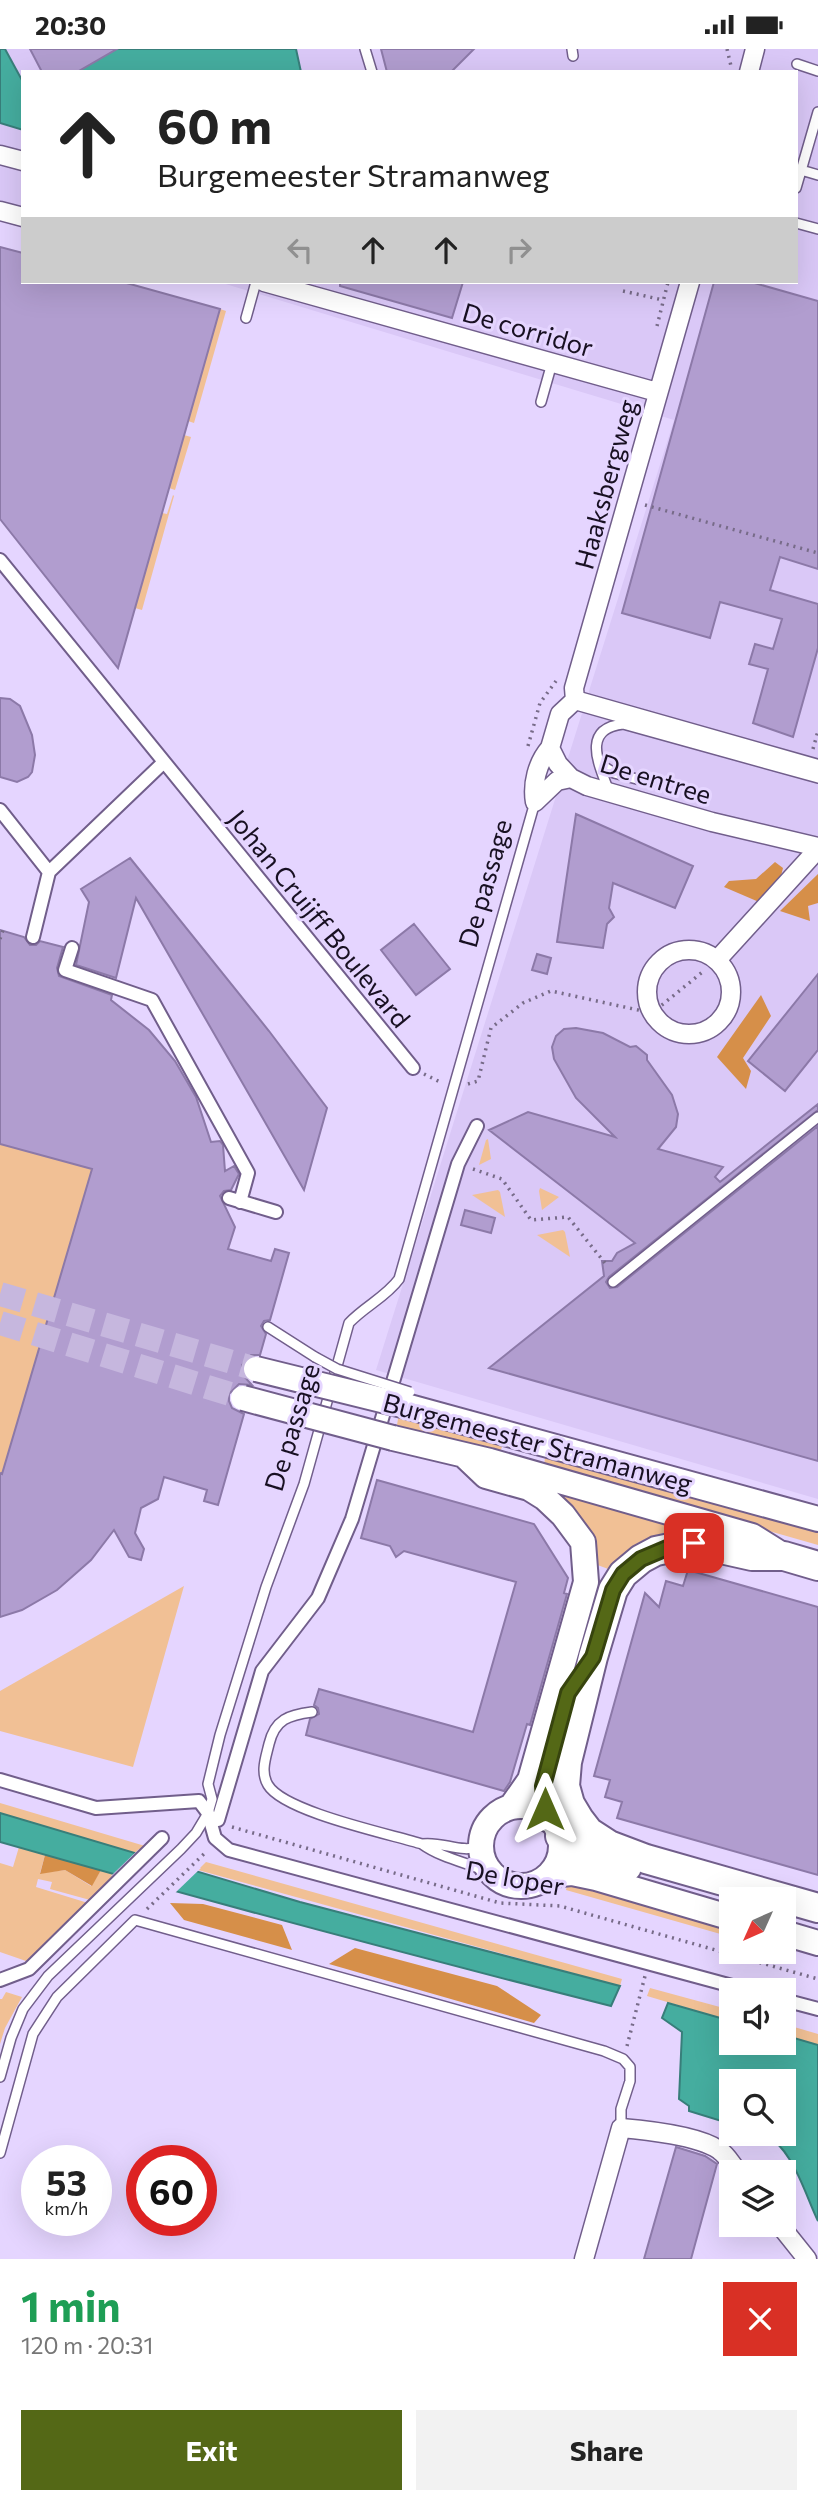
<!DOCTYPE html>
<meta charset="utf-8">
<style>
:root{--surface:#fff;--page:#f2f2f2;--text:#222;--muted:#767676;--accent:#546816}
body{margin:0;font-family:Commissioner,sans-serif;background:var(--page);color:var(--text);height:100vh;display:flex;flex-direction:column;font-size:26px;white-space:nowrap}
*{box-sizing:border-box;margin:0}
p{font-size:23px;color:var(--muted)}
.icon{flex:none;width:38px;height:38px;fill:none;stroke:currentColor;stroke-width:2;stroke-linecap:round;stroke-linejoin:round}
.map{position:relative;height:2210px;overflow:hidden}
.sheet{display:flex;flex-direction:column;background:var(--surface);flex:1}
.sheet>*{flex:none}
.hud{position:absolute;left:21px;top:21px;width:777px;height:214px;border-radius:0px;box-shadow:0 7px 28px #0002;background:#fff;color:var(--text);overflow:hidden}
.needle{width:46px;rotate:225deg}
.buttons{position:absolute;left:719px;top:1838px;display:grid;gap:14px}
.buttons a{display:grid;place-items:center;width:77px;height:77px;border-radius:0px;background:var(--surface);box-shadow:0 7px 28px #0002;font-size:35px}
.speed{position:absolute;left:21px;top:2096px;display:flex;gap:14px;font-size:35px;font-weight:700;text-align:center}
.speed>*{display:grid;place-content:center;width:91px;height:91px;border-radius:50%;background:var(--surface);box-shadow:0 7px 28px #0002;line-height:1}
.speed small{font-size:18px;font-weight:400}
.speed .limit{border:10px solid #d22;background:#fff;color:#111}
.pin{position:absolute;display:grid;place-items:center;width:60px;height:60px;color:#fff;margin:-30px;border-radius:14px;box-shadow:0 4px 10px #0006}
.me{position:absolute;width:77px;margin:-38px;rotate:0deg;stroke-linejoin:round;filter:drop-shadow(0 0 5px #0008)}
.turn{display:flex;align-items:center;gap:24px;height:147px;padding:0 21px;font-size:32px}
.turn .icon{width:91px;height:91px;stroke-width:2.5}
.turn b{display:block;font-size:49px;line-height:60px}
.lanes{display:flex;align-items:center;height:66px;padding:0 21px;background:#0003;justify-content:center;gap:35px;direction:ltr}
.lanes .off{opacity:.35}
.round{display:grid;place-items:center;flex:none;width:74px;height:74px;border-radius:0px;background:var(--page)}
.summary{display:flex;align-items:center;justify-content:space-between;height:119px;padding:0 21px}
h1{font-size:42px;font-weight:700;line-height:52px;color:#1e9e55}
.primary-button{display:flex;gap:14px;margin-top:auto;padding:14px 21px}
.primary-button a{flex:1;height:80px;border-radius:0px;background:var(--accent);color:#fff;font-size:28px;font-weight:700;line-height:80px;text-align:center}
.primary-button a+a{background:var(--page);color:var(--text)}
.status{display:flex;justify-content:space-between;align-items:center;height:49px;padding:0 35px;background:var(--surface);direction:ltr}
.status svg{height:19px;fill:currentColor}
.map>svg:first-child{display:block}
</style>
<div class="status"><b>20:30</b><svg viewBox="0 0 49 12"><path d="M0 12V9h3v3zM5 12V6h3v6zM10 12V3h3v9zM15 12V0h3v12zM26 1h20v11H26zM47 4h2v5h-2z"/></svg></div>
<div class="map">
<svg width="818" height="2210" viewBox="0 0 818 2210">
<rect width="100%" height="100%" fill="#e5d5ff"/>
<path fill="#dac8f7" d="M0 0H818V1450L376 1321 674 371 219 233H796V23H23V173L0 166Z"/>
<path fill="#f1c095" d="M220 260 226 262 194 374 188 372Z
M184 386 191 388 175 441 169 439Z
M173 446 174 447 142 561 135 559 162 464 167 465Z
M488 1090 491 1110 479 1116 486 1091Z
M0 1095 92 1120 2 1425 0 1424Z
M540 1139 559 1148 542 1161 539 1142Z
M498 1141 500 1143 505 1168 472 1146Z
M563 1181 565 1183 570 1208 537 1186Z
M399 1364 503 1396 498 1406 397 1376Z
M548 1405 818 1482V1496L544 1418 545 1408Z
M550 1440 685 1480C654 1484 628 1493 611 1521L592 1514Z
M184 1537 133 1718 0 1682V1642Z
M0 1754 145 1797 136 1804 0 1766Z
M19 1798 45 1806 40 1824 65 1821 91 1837 101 1821 116 1825 90 1851 50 1840 52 1833 38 1830 36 1838 88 1854 26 1912 0 1903V1814L13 1818Z
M206 1813 622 1930 620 1937 198 1821Z
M568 1833 731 1881V1888L566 1841Z
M650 1939 731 1961V1972L647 1947Z
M6 1943 22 1948 5 1979 0 1995V1950H2Z
M784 1975 818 1985V1996L784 1986Z"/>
<path fill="#d68f49" d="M775 813 783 819 779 835 759 853 724 838 729 832 756 830Z
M818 825V854L808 857 810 872 780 862Z
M761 946 771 967 743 1009 751 1022 746 1040 717 1008Z
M45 1806 101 1821 92 1837 65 1821 40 1825Z
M170 1854 203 1855 282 1876 292 1901 184 1871Z
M355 1899 497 1937 541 1966 534 1974 329 1915Z"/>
<path fill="#45ad9f" stroke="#387e7a" stroke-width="2" d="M0 0H5L23 33V81L0 74Z
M106 0H296L301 23H64Z
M0 1764 300 1853 620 1937 611 1957C406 1905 203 1851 0 1793Z
M668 1954 731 1972 732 1993H784V1986L818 1996V2172C804 2143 793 2099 763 2084H784V2032H732L731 2075 689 2062V2057L679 2050 682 1983 662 1969Z"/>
<path fill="#e5d5ff" d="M139 1800 201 1819 174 1845 111 1827Z"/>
<path fill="#b19dcf" stroke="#8c79a8" stroke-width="2" d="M30 0H117L77 23H42Z
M381 0H474L451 23H387Z
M0 198 23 204V233H123L220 260 118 619 0 470Z
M340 233H463L452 269 340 237Z
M714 233H751L818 252V520L780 508 770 541 818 555V599L793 688 753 674 768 620 749 615 755 595 773 600 782 570 720 553 710 589 622 564Z
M0 649 10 650 20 657 32 686 35 706 32 723 28 728 17 733 0 728Z
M576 765 693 817 675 859 613 834 609 859 614 868 607 875 603 899 557 893Z
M130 809 269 982 327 1059 304 1141 136 849 116 929 76 916 89 853 81 840Z
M414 875 450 920 416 946 381 901Z
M0 881 24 888 30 896H36L40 892 63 898 57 919 59 927 112 946 111 951 149 981 175 1012 196 1048 211 1093 220 1092 223 1096 225 1122 234 1117 239 1125 231 1141 224 1142 220 1147 235 1178 228 1200 271 1212 275 1200 289 1204 270 1271 264 1272 261 1277 266 1285 260 1306H251L242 1316V1325L252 1336 239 1335 229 1345V1352L232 1359 244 1365 218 1456 204 1452 207 1441 164 1428 158 1450 141 1459 135 1484 144 1500 141 1511 129 1508 114 1481 91 1511 57 1541 22 1561 0 1568V1424L2 1425 92 1120 0 1095Z
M537 905 551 909 547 925 532 921Z
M818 925V1001L785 1042 748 1012Z
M576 979 603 984 630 998 636 997 647 1006V1011L672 1046 678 1065 676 1078 658 1100 723 1118 715 1128 720 1133 818 1055V1061L609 1228 606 1233 610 1239 617 1238 818 1077V1412L489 1319 604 1227 602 1212H612L617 1204 635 1194 489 1081 528 1063 615 1088 576 1049 554 1010 552 998 556 987 564 980Z
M465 1161 495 1169 491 1184 461 1176Z
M377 1431 534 1475 568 1529 564 1544 567 1545 530 1676 527 1675 510 1733 504 1742 306 1686 310 1670 319 1665 318 1659 314 1656 319 1640 473 1683 516 1533 404 1502 396 1508 390 1497 361 1489Z
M688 1521 818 1558V1826L617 1769 622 1753 605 1748 610 1731 594 1727 645 1544 659 1558 666 1532 683 1537Z
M676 2098 705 2107 717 2115 691 2210H644Z"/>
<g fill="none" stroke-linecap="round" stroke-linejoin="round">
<path stroke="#c6b7de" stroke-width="24" stroke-dasharray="24 12" stroke-linecap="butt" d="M0 1245 256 1320
M0 1274 243 1349"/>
<defs>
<path id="service" d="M365 0 372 23
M572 0 573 7
M797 15 818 22
M801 121 818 126
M796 139 818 63
M796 174 818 180
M246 269 256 233
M541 353 552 314
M600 715 614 724 648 733
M609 743C600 717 580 680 623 675L818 729
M613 1233 818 1068
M268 1278 315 1308
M312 1663C289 1666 275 1670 269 1695 266 1708 260 1723 268 1736 284 1763 390 1785 422 1795 443 1810 470 1814 493 1825
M422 1795C443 1792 461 1805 481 1797
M0 2028 11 1989 23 1960 48 1927 181 1800 196 1784 208 1764 212 1750 208 1735 220 1686 266 1538 304 1435 349 1274C365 1257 386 1248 399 1230L535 753
M0 2104 33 1985 57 1948 135 1871 604 2002 623 2010 630 2018V2032L621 2060V2079"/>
<path id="pedestrian" d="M0 511 413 1019
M0 761 49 823 33 888
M49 823 164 713
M72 899 65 921 152 951 248 1124 240 1153
M229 1149 276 1163
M0 1731 96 1759 199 1752 208 1764 215 1789 229 1801 747 1941
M218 1771 262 1622 318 1549 352 1470 458 1115 477 1077
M0 1931 29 1920 162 1789
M784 1951 818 1960"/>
<path id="minor" d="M749 23 755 0
M0 106 23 112
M0 162 23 168
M264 233 657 343
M575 651 574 639 690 233
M575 651 560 665 550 699 558 715 571 729 587 737 712 773 818 798
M575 651 818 720
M550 699C537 714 532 735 535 753L557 732 571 729
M647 943a42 42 0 1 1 84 0a42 42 0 1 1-84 0Z
M717 911 818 800
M779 2175 807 2210
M584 2210 621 2079C645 2081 699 2087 719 2101 727 2106 732 2116 738 2123"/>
<path id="secondary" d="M406 1357 818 1470
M393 1389 490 1412 752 1487 784 1507
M466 1408 486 1427 529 1439 545 1449 563 1466 583 1493 586 1533 530 1731 511 1758
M481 1797a40 40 0 1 1 80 0a40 40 0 1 1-80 0Z
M550 1826 572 1824 596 1829 732 1869
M784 1884 818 1894"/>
<path id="primary" d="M818 1517 784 1507H752L694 1494 656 1502 641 1510 623 1525 613 1541 593 1608 567 1713 565 1737 570 1755 579 1770 589 1783 609 1796 646 1810 818 1859
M550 1769C536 1741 548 1713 556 1685
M560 1787 580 1804 627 1818"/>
</defs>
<use href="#service" stroke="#715e8b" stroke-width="12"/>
<use href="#pedestrian" stroke="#715e8b" stroke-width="16"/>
<use href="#minor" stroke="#715e8b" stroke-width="21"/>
<use href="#secondary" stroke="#715e8b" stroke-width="28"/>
<use href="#primary" stroke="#715e8b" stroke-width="32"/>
<path stroke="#776b88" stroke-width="3.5" stroke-dasharray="2 5" stroke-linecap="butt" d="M727 0 731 17
M623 242 663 251
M657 277 668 233
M645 456 818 504
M528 697 540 654 556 632
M813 700 818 682
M0 890 3 881
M424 1025 442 1034
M468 1035 478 1032 491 979 523 954 551 942 652 964 705 921
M473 1120 502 1130 531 1171 568 1168 605 1214
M232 1778 500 1854 560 1857 818 1930
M147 1860 207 1802
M627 1997 645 1927"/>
<use href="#service" stroke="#fff" stroke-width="9"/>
<use href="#pedestrian" stroke="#fff" stroke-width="12"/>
<use href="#minor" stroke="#fff" stroke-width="18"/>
<use href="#secondary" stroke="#fff" stroke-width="24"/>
<use href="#primary" stroke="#fff" stroke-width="28"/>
<defs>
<path id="service-bridge" d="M315 1308 337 1320 410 1343"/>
<path id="secondary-bridge" d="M256 1320 406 1357
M243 1349 393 1389"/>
</defs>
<use href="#service-bridge" stroke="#715e8b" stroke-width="12" stroke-linecap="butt"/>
<use href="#secondary-bridge" stroke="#715e8b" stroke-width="28" stroke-linecap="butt"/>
<use href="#service-bridge" stroke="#fff" stroke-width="9"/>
<use href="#secondary-bridge" stroke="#fff" stroke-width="24"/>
</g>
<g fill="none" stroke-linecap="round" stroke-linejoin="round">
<defs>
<path id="route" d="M545 1760 543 1737 568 1644 593 1608 613 1541 623 1525 641 1510 674 1496 694 1494"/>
</defs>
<use href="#route" stroke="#37440e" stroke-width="18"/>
<use href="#route" stroke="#546816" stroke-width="12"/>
</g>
<g text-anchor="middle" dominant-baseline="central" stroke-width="6" stroke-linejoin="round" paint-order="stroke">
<g font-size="26" fill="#181022" stroke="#e5d5ff">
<text transform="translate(528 280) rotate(16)">De corridor</text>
<text transform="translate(605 435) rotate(-75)">Haaksbergweg</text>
<text transform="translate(656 729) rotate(17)">De entree</text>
<text transform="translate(484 834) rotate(-74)">De passage</text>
<text transform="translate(320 869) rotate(51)">Johan Cruijff Boulevard</text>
<text transform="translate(291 1378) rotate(-73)">De passage</text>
<text transform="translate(538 1393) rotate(15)">Burgemeester Stramanweg</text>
<text transform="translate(515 1828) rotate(10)">De loper</text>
</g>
</g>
</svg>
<div class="buttons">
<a><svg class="needle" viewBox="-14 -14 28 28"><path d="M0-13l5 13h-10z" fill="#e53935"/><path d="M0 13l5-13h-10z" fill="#767676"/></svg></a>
<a><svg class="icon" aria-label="sound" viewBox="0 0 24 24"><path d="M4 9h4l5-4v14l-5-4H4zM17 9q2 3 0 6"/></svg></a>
<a><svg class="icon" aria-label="search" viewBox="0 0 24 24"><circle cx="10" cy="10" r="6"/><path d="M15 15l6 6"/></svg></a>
<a><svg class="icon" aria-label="layers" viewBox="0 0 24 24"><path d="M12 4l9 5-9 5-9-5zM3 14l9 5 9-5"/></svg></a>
</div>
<div class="speed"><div>53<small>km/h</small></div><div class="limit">60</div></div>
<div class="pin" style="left:694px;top:1494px;background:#d93025"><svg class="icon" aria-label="arrive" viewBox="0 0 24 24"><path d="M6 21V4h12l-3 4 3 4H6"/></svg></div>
<svg class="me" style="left:545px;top:1760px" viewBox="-20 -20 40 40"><path d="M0-17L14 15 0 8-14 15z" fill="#546816" stroke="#fff" stroke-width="4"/></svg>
<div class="hud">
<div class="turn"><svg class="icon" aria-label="ahead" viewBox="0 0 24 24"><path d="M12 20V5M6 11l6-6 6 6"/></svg><div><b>60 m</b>Burgemeester Stramanweg</div></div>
<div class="lanes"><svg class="icon off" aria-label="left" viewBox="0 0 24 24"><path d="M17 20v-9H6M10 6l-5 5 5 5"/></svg><svg class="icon" aria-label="ahead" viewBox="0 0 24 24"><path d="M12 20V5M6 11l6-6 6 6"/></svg><svg class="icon" aria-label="ahead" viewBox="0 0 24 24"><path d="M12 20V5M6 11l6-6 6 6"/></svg><svg class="icon off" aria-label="right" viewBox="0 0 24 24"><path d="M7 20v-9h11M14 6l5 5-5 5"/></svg></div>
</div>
</div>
<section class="sheet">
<div class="summary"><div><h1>1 min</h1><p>120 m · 20:31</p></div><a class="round" style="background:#d93025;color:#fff"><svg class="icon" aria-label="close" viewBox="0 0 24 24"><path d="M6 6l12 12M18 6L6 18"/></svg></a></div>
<div class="primary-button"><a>Exit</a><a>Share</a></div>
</section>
